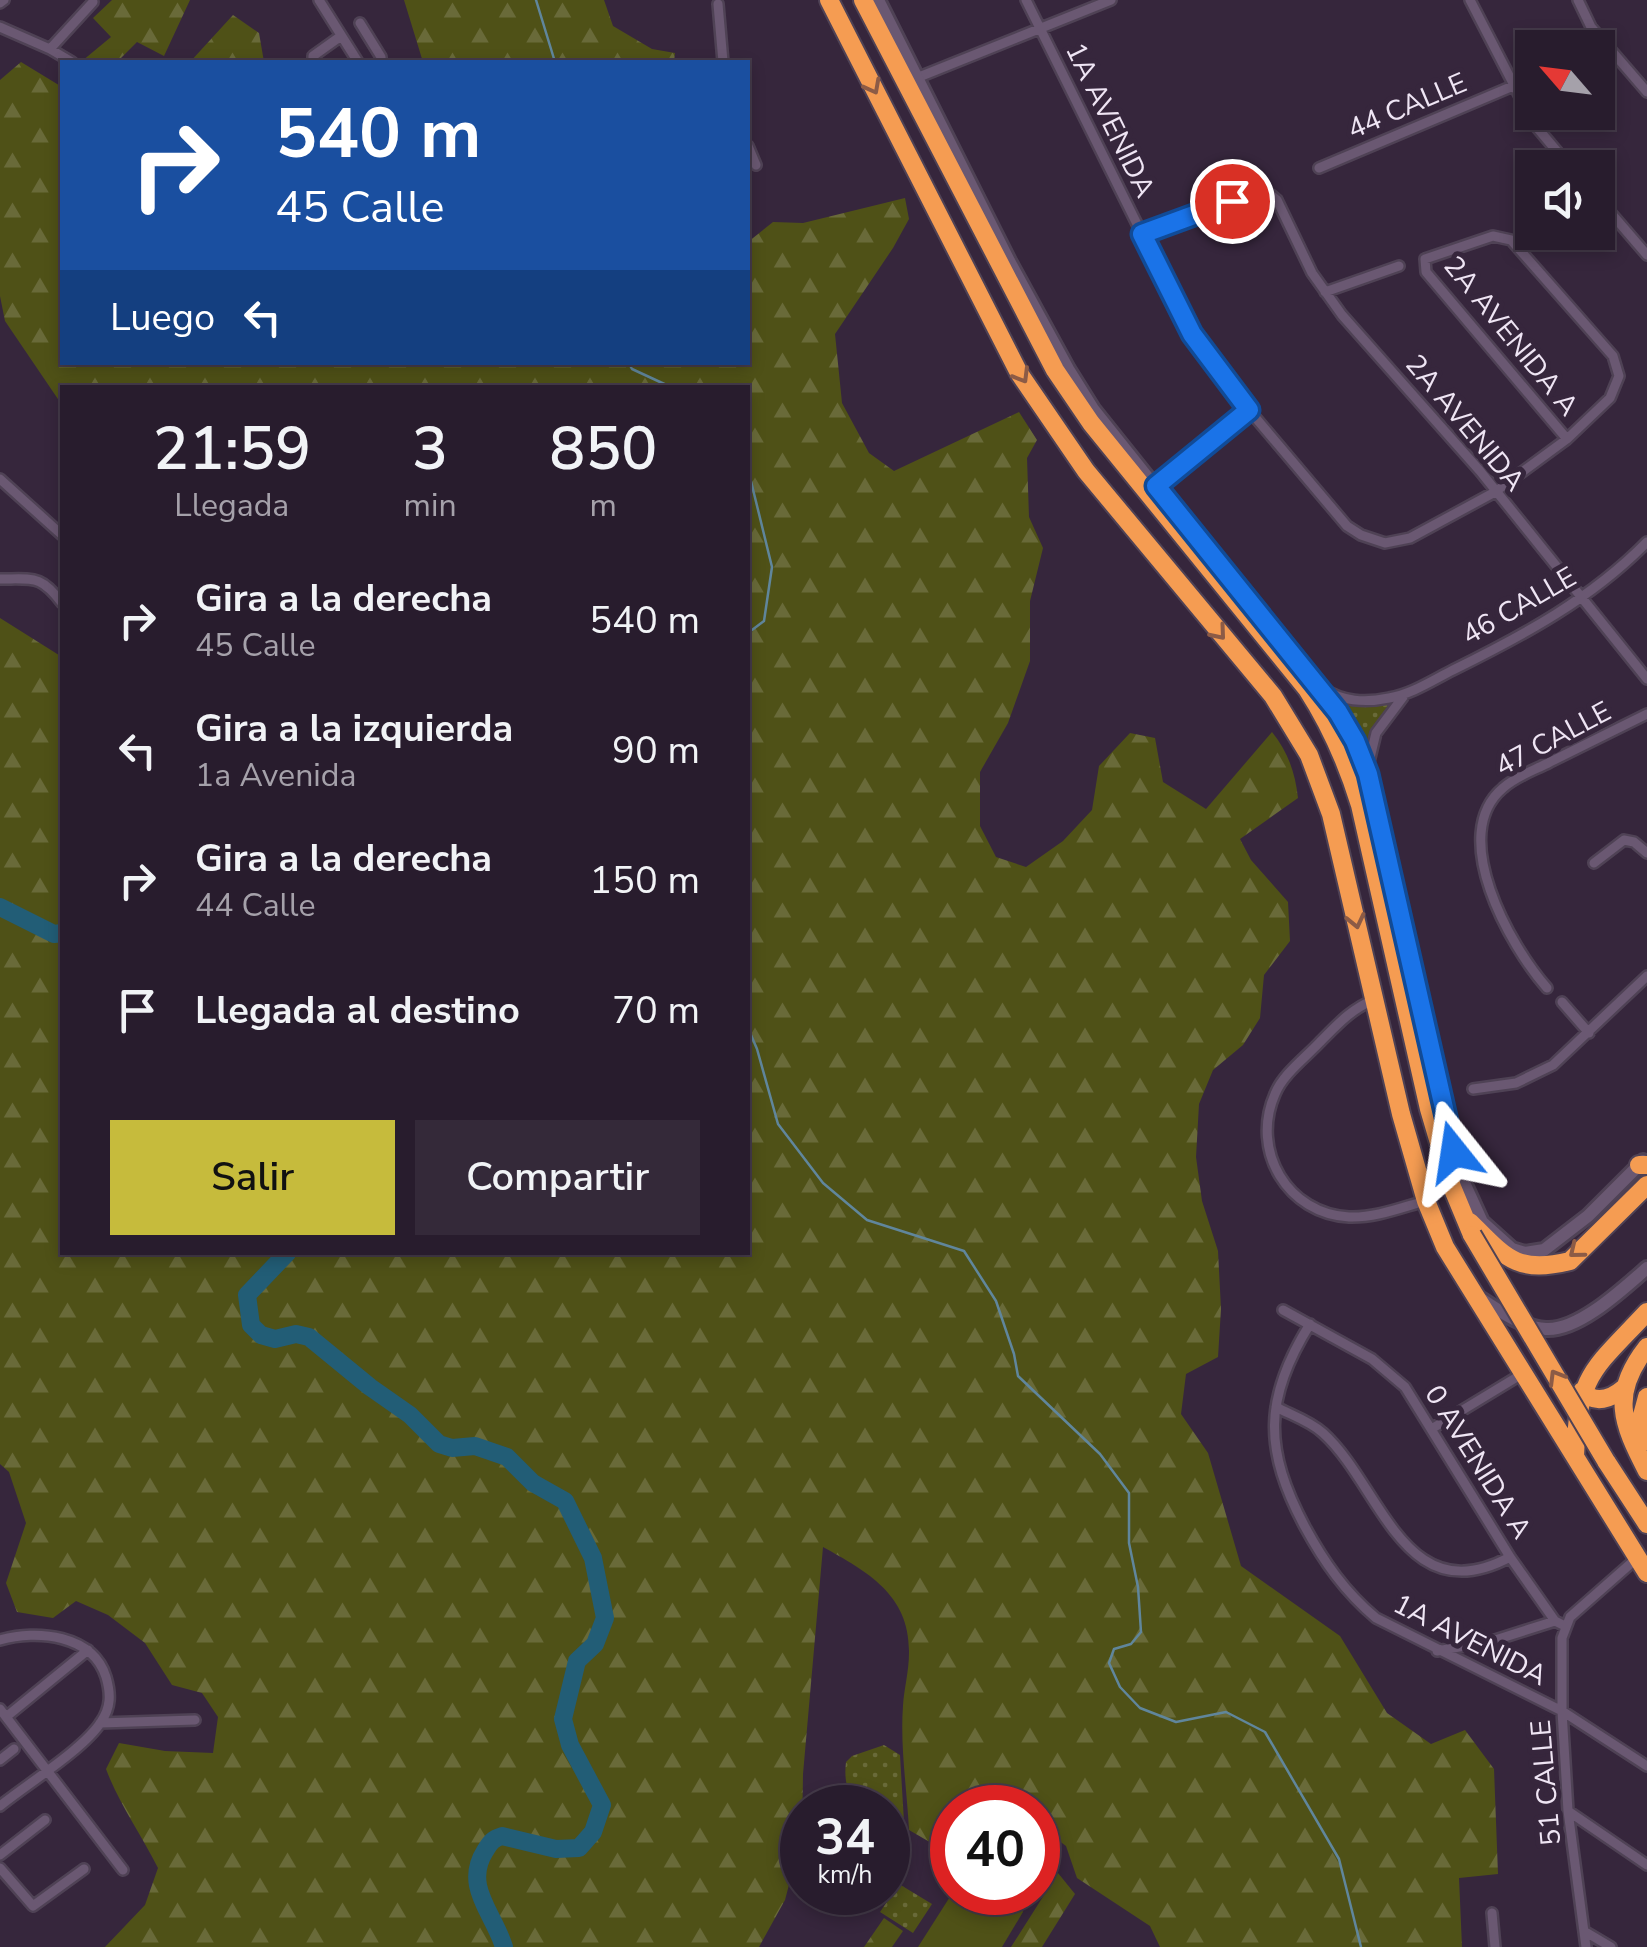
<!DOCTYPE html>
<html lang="es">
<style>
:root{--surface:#281c2d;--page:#342939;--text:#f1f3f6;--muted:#a5a1aa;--line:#443a49;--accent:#c6bb3c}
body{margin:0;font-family:"Nunito Sans",sans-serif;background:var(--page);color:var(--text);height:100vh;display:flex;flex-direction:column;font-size:38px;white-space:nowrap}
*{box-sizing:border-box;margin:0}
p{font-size:32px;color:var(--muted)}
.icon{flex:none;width:55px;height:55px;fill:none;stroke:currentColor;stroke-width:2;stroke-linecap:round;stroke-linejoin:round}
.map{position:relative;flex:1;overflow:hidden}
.sheet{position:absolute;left:60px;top:385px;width:690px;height:870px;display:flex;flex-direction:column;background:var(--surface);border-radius:0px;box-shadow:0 5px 15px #0003,0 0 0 2px var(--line)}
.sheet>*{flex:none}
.guide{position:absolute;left:60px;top:60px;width:690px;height:305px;border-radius:0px;box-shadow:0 5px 15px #0003,0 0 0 2px var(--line);background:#1a4fa0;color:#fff;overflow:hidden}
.needle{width:65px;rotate:298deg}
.fabs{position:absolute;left:1515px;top:30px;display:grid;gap:20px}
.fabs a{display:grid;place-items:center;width:100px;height:100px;border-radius:0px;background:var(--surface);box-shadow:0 5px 15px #0003,0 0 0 2px var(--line);font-size:50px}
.speed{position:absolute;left:780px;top:1785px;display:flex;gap:20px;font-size:50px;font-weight:700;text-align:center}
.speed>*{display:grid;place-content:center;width:130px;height:130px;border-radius:50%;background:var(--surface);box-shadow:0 5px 15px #0003,0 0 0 2px var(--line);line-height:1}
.speed small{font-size:25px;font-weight:400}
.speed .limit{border:15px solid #d22;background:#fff;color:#111}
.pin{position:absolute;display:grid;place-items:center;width:85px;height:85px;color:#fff;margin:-42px;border:5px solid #fff;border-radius:50%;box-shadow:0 2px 10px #0007}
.me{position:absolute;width:110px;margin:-55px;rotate:345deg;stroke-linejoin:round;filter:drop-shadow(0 0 8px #0008)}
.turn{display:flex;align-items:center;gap:35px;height:210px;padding:0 50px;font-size:45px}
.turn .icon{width:130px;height:130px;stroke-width:2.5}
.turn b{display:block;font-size:70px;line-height:85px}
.then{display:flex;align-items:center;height:95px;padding:0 50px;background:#0003;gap:20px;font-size:38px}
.eta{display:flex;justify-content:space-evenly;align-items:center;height:170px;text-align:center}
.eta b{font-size:60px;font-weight:600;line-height:70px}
.primary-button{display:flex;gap:20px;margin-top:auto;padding:20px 50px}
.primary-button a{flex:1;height:115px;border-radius:0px;background:var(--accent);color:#111;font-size:40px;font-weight:600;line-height:115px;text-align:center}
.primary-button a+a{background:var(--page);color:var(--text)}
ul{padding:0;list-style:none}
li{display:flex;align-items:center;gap:30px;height:130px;padding:0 50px}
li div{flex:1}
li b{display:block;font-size:38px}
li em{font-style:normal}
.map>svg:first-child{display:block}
</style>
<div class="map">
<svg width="1647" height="1947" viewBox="0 0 1647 1947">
<defs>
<pattern id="forest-firs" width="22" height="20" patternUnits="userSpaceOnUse" patternTransform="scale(2.5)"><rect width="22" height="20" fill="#4f5117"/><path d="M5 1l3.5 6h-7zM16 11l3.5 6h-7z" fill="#696a39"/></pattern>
<pattern id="park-dots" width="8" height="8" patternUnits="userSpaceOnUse" patternTransform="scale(2.5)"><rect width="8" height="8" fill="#4f5117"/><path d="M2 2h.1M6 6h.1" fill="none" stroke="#696a39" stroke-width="1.8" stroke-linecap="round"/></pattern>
</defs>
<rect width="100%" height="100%" fill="#36263c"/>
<path fill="url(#forest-firs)" d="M112 0H190L164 56 137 42 117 62H84L82 61 111 37 93 18Z
M404 0H604L613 26 652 49 675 53 674 62H423Z
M233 15 259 33 264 62H190Z
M21 62 62 87V362H748V242L773 222 803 223 905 198 909 219 893 248 835 334 842 403 869 453 894 471 1019 412 1037 440 1027 458 1029 517 1043 548 1030 601V661L1008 723 980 772V826L996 857 1026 867 1063 841 1092 810 1099 766 1130 733 1155 738 1163 782 1206 809 1272 732C1288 752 1295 772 1298 798L1240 839 1251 860 1288 902 1290 941 1264 975 1260 1018 1243 1045 1213 1070 1199 1104 1196 1157 1202 1201 1218 1251 1221 1309 1218 1357 1186 1374 1181 1414 1208 1453 1241 1566 1340 1636 1387 1713 1431 1744 1465 1730 1494 1769 1498 1874 1459 1878 1462 1947H1160L1150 1926 1077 1878 1066 1846 1038 1825V1808H952V1855L909 1830C907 1790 900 1746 903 1706 904 1689 909 1671 909 1653 910 1595 868 1572 823 1547L803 1774 802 1835 785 1900 759 1947H105L145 1905 158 1868C141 1834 119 1804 106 1769L119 1743 165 1751 213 1753 218 1717 202 1693 172 1685 145 1643 108 1615 76 1601 53 1618 17 1612 6 1583 26 1523 9 1472 0 1464V618L62 657V1252H748V388H62V405L5 321 0 296V80Z
M1058 1873 1075 1894 1042 1947H1011Z
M884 1918 903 1931 892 1947H864Z"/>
<path fill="url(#park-dots)" d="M1404 695 1367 757 1331 697 1386 703Z
M884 1745 900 1755 904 1822 899 1828 888 1821V1808C857 1808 842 1796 846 1762L852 1756Z
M899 1884 932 1904 913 1933 880 1912Z"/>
<path fill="#4f5117" d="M953 1892 1021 1893 1023 1912 1002 1947H918Z"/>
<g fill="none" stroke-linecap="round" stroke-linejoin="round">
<path stroke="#60869c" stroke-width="2.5" d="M536 0 555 62
M628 362 632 369 673 388
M748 469 772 567 764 621 748 633
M748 1028 757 1049 778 1124 823 1183 867 1220 964 1251 996 1301 1014 1354 1018 1376 1100 1454 1129 1493V1543L1138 1587 1141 1632 1131 1644 1114 1649 1109 1663 1120 1687 1140 1708 1176 1722 1226 1712 1265 1732 1339 1859 1361 1947"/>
<path stroke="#225d76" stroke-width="18" d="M0 907 54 934 62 933
M288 1252 247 1295 251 1325 261 1335 275 1339 296 1334 309 1337 370 1387 410 1415 439 1444 452 1448 475 1446 507 1457 533 1483 565 1501 593 1558 605 1618 595 1644 577 1661 563 1719 570 1745 602 1805 593 1832 579 1848 556 1849 502 1836C492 1839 490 1843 485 1851 463 1886 493 1912 504 1947"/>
<defs>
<path id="street" d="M319 0 358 62
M1026 0 1192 335 1249 410 1347 526 1361 535 1385 543 1410 538 1495 492 1567 439 1610 398 1619 376 1613 356 1511 240 1493 236 1425 259 1426 272 1567 439
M1470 0 1534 124 1571 168
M1578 0 1591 27 1647 92
M0 3 4 0
M718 4 723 62
M360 23 381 57V62
M0 27 50 49 93 2
M50 49 72 62
M313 62V56L341 36
M914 79 1111 0
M748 146 756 165
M1319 168 1513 86
M1598 198 1647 255
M1142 233C1165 225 1244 192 1263 193 1271 193 1271 195 1277 200L1312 273 1342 315 1480 471 1647 679
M1325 292 1399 266
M0 479 62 535
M1156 486 1249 410
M0 579C34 579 41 575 62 603
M1322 688C1343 702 1365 703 1389 698 1412 694 1433 680 1453 670 1524 635 1591 599 1647 542
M1368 766 1376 733 1403 697
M1594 863 1624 840 1634 842 1647 853
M1547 988C1510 946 1447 835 1503 788 1516 776 1535 770 1550 762 1583 746 1615 730 1647 714
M1374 1000C1352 1008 1336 1026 1320 1042 1305 1058 1283 1074 1275 1094 1250 1151 1288 1214 1349 1217 1375 1218 1400 1208 1425 1201
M1562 1002 1589 1033
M1473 1089 1516 1083 1553 1065 1647 976
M1283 1310 1372 1359 1405 1387 1510 1557 1555 1621 1565 1626
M1310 1324C1263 1399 1264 1450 1305 1527 1324 1562 1345 1592 1376 1618L1562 1711 1647 1766
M1276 1407C1291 1415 1310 1421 1323 1433 1381 1485 1404 1614 1510 1557
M1433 1428 1522 1374
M0 1640C37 1629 93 1635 106 1677 111 1694 111 1707 101 1722 84 1749 27 1784 0 1806
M1437 1651 1492 1641 1555 1621
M0 1709 123 1870
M6 1717 88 1650
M100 1723 195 1720
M0 1760 14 1749
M1568 1811 1647 1865
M0 1855 45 1820
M0 1868 33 1906 84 1869
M1492 1913 1495 1947
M1584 1931 1611 1947
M1586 1947 1568 1811 1562 1711V1638L1570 1617 1637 1558"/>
<path id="secondary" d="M878 0 1009 261 1068 369 1093 409 1243 597
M1256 612 1338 713 1364 763 1440 1103 1461 1176 1482 1222 1512 1249 1525 1253 1544 1250 1588 1216 1643 1161
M1481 1299C1499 1311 1524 1328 1546 1329 1579 1331 1624 1288 1647 1268"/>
<path id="highway" d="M829 0 1019 373 1086 471 1273 696 1309 755 1331 814 1401 1114 1426 1201 1445 1247 1647 1573
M863 0 1055 370 1091 423 1307 689C1331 726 1347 763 1360 805L1429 1109 1452 1187 1472 1235
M1639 1165H1647
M1470 1222C1506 1258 1517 1274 1570 1261L1647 1185
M1647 1347C1610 1394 1622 1423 1647 1471
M1582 1391C1595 1405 1611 1399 1624 1388
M1647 1397 1641 1419 1647 1441
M1575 1457C1578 1373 1593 1370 1647 1312
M1606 1461 1647 1524"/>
</defs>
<use href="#street" stroke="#4f4255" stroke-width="14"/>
<use href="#secondary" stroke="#4f4255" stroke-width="18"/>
<use href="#highway" stroke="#4f4255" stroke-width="22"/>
<use href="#street" stroke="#6a5872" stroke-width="9"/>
<use href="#secondary" stroke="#6a5872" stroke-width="12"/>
<use href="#highway" stroke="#f59c52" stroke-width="18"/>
<defs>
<path id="highway-bridge" d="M1472 1235 1606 1461"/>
</defs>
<use href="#highway-bridge" stroke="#4f4255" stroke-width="22" stroke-linecap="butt"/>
<use href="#highway-bridge" stroke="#f59c52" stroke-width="18"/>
</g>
<defs><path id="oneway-chevron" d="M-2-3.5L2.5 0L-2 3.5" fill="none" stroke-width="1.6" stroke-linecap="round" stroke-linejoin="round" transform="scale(2.5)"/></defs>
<g stroke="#8c5b46">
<use href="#oneway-chevron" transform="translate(873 87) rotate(62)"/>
<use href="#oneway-chevron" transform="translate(1022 376) rotate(59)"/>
<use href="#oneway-chevron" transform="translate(1219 633) rotate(50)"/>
<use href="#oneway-chevron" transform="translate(1356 921) rotate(77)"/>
<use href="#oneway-chevron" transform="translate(1576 1251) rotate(141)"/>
<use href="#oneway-chevron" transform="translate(1556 1377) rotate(-121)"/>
</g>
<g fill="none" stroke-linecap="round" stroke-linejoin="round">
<defs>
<path id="route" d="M1232 201 1142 234 1192 334 1249 410 1156 486 1338 712 1355 741 1368 774 1454 1152"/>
</defs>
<use href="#route" stroke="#114b97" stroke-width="25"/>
<use href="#route" stroke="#1a73e8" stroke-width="18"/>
</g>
<g text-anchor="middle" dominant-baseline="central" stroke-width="10" stroke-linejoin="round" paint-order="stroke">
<g font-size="28" fill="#efe5f4" stroke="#36263c">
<text transform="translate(1407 106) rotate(-23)">44 CALLE</text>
<text transform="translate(1110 120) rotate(64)">1A AVENIDA</text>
<text transform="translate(1511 336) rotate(51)">2A AVENIDA A</text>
<text transform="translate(1465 423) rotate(50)">2A AVENIDA</text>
<text transform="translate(1519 606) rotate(-30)">46 CALLE</text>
<text transform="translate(1553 739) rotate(-28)">47 CALLE</text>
<text transform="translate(1478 1462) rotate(58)">0 AVENIDA A</text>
<text transform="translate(1470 1640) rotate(27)">1A AVENIDA</text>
<text transform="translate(1546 1783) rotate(-95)">51 CALLE</text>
</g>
</g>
</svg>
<div class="fabs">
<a><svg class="needle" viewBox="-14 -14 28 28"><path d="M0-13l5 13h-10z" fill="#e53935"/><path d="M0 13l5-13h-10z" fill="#a5a1aa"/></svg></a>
<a><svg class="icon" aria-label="sound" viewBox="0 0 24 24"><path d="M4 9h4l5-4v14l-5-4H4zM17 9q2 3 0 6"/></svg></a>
</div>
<div class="speed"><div>34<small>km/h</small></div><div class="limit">40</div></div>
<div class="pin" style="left:1232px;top:201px;background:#d93025"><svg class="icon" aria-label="arrive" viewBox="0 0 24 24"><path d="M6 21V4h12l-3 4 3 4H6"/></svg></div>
<svg class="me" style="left:1454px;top:1152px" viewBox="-20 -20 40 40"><path d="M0-17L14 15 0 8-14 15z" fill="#1a73e8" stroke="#fff" stroke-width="4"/></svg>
<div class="guide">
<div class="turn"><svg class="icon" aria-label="right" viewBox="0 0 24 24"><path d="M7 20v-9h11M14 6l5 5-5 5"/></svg><div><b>540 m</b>45 Calle</div></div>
<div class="then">Luego<svg class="icon" aria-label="left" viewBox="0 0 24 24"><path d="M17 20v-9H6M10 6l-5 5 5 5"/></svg></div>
</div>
<section class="sheet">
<div class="eta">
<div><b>21:59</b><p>Llegada</p></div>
<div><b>3</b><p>min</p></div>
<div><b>850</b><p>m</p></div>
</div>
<ul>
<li><svg class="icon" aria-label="right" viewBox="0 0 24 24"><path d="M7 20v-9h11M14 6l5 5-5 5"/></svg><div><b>Gira a la derecha</b><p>45 Calle</p></div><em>540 m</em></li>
<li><svg class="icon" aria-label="left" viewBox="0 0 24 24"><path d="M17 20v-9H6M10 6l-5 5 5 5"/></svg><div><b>Gira a la izquierda</b><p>1a Avenida</p></div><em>90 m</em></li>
<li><svg class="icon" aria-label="right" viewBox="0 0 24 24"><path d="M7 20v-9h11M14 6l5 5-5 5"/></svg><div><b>Gira a la derecha</b><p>44 Calle</p></div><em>150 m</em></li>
<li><svg class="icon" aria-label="arrive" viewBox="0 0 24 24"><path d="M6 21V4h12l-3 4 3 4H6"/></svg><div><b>Llegada al destino</b></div><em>70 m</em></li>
</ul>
<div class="primary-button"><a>Salir</a><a>Compartir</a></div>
</section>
</div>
